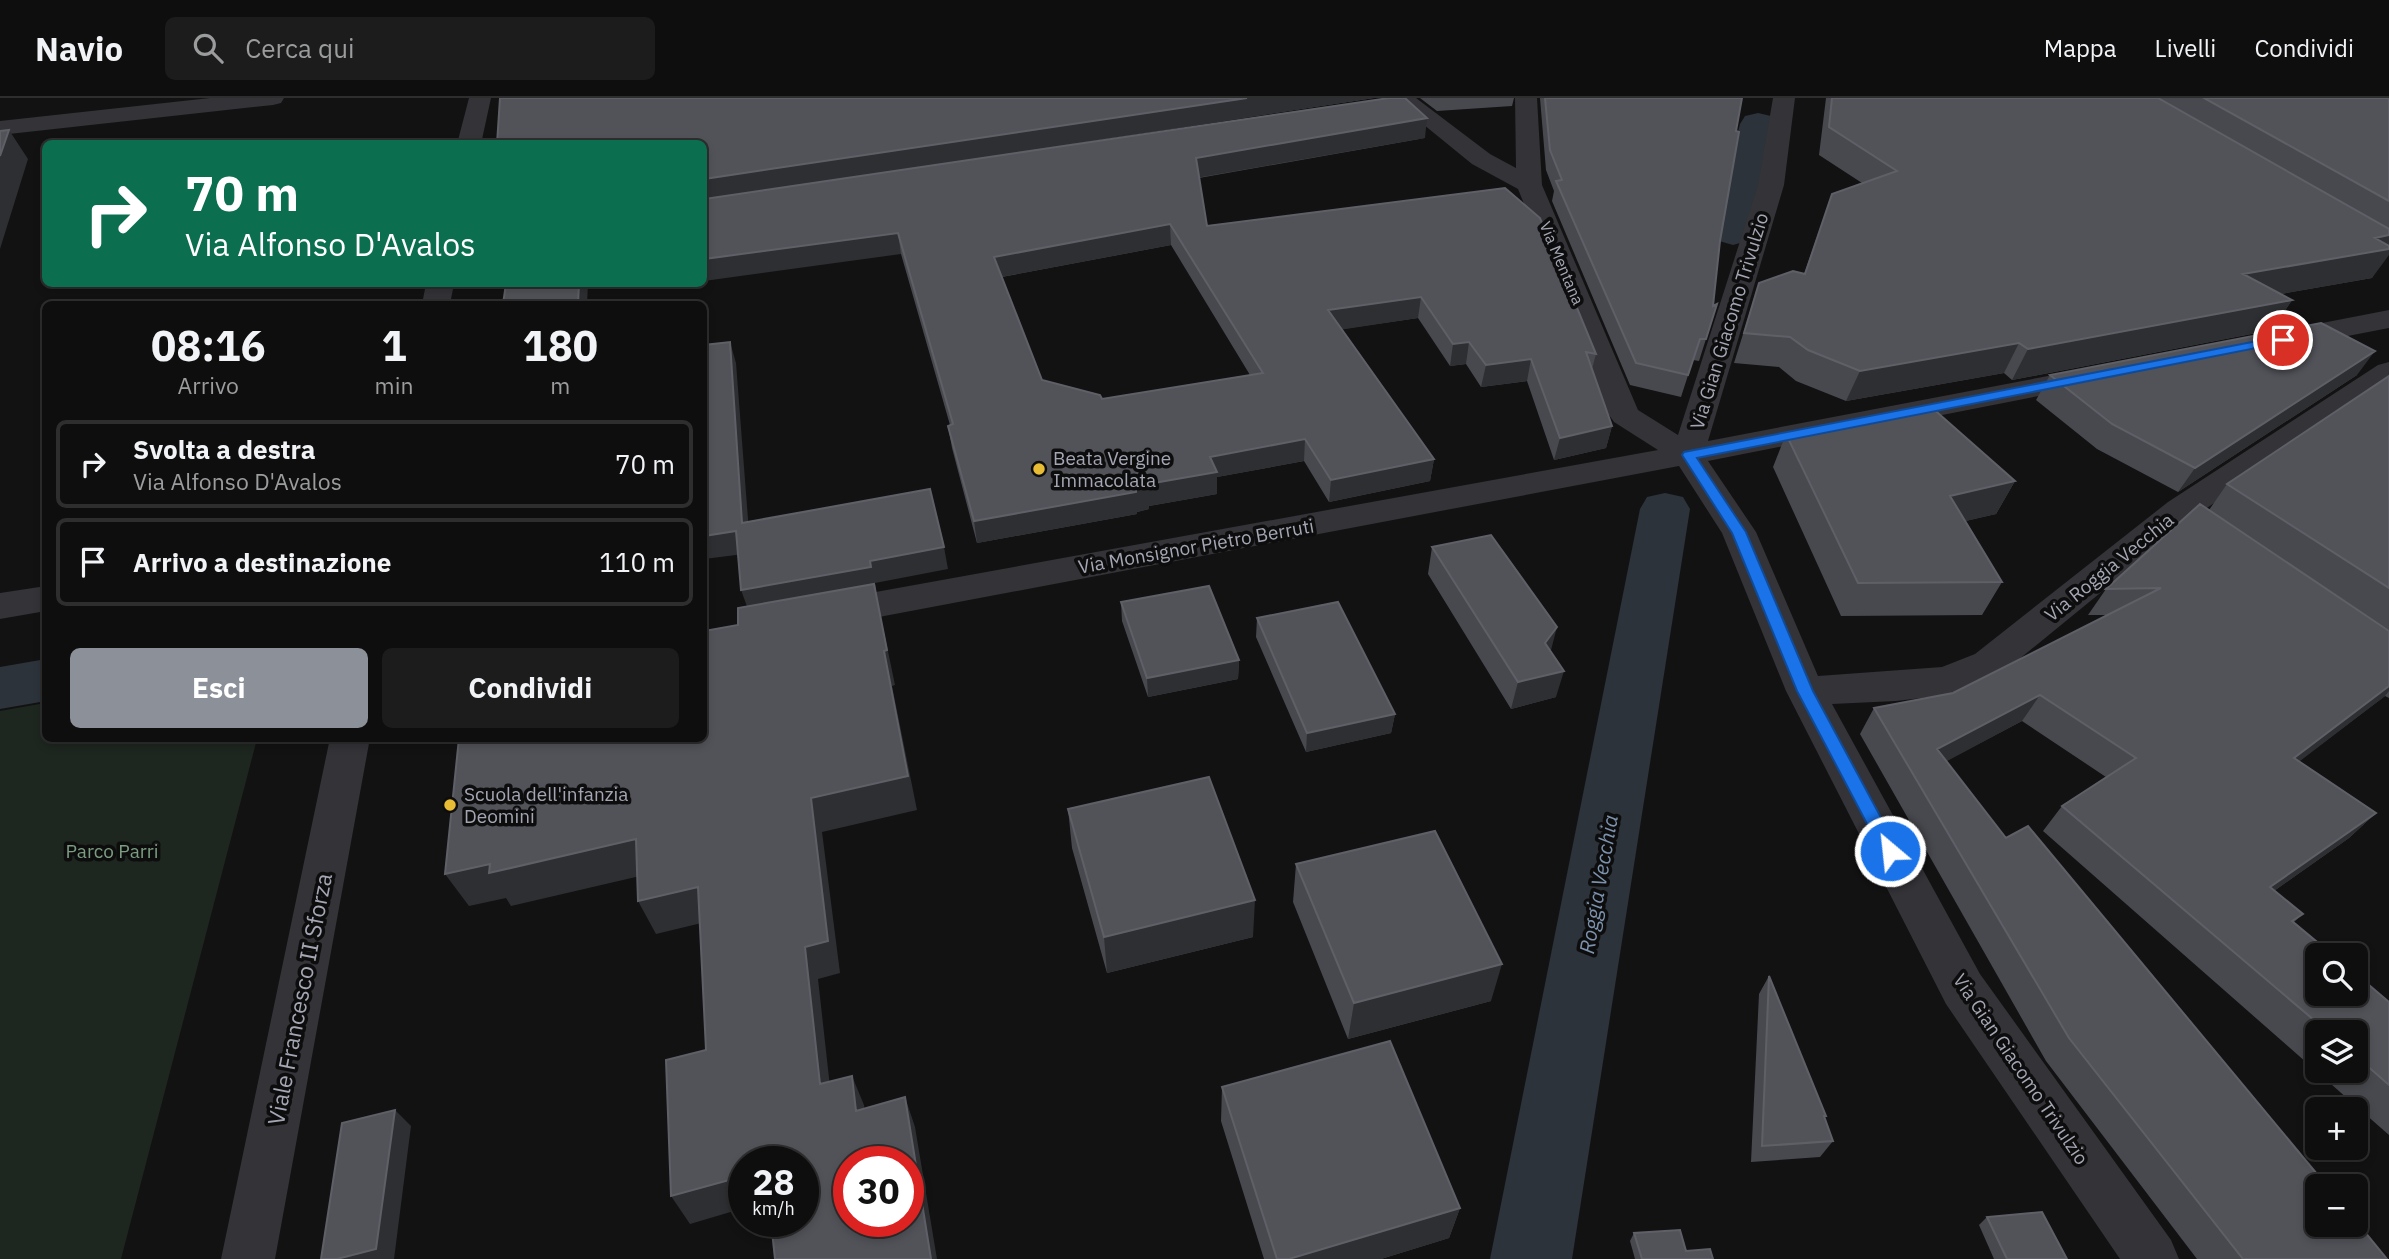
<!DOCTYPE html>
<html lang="it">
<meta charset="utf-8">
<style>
:root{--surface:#0e0e0e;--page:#1c1c1c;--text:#f1f3f6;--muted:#9b9c9e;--line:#2e2e2e;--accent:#8c9099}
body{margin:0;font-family:"IBM Plex Sans",sans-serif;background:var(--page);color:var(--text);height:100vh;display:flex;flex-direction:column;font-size:26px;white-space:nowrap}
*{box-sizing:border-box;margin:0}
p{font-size:23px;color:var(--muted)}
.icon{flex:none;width:38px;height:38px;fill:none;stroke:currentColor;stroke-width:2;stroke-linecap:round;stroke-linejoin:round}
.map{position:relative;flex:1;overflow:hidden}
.panel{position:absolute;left:42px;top:203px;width:665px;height:441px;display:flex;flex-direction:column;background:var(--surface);border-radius:10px;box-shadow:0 4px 10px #0003,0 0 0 2px var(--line)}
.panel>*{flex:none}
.hud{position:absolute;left:42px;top:42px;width:665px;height:147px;border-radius:10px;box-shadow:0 4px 10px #0003,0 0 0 2px var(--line);background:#0b6e4f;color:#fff;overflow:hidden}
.tools{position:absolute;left:2305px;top:845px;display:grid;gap:14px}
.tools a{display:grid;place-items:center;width:63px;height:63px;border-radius:10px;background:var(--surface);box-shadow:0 4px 10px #0003,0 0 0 2px var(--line);font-size:35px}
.speed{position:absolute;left:728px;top:1048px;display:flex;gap:14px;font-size:35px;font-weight:700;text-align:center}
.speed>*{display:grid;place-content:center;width:91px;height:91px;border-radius:50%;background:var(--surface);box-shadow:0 4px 10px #0003,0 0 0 2px var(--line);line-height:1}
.speed small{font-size:18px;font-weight:400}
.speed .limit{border:10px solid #d22;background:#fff;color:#111}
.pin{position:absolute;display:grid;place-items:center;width:60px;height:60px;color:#fff;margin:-30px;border:4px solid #fff;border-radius:50%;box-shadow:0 2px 7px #0007}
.me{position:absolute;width:77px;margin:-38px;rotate:332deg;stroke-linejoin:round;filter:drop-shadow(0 0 5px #0008)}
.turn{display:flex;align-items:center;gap:24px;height:147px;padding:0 28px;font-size:32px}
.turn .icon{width:91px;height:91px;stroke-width:2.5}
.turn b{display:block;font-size:49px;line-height:60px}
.eta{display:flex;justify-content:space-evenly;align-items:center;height:119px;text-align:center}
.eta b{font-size:42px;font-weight:700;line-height:49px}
.cta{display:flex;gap:14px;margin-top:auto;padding:14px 28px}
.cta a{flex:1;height:80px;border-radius:10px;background:var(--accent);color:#fff;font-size:28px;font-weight:700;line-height:80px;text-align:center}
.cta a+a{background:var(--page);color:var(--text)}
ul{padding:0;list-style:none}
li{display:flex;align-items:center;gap:21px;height:88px;margin:0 14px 10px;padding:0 14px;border:4px solid var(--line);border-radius:10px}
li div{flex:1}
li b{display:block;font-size:26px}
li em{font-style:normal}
header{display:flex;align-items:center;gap:42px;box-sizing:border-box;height:98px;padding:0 35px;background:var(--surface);border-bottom:2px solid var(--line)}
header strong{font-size:33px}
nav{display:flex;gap:38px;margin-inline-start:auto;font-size:24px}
.search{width:490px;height:63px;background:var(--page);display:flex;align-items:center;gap:18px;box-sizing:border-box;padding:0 24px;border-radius:10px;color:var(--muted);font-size:26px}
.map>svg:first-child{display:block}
</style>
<header>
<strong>Navio</strong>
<div class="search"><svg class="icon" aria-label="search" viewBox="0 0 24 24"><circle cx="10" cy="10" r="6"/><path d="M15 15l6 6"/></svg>Cerca qui</div>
<nav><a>Mappa</a><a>Livelli</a><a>Condividi</a></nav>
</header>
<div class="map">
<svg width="2389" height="1161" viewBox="0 0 2389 1161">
<rect width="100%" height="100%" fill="#121213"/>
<path fill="#1e2620" d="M45 605 46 640 257 641 121 1161H0V613Z"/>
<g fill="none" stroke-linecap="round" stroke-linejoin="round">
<path fill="#2c333b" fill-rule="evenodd" d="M1758 15 1771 18 1776 26 1753 135 1747 143 1733 147 1719 143 1713 135 1740 26 1745 18Z
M1665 395 1683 399 1690 411 1572 1161H1490L1640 411 1647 399Z
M46 561V603L0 611V569Z"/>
<path fill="#333338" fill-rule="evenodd" d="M210 0H284L281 5 273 7 0 37V23Z
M469 0H491L481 46H457Z
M1391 0H1416L1490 56 1516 70 1515 0H1537L1542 87 1638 312 1678 337 1758 87 1773 0H1795L1784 87 1708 343 2095 269 2106 272 2110 278 2106 284 2095 287 1708 363 1756 434 1818 578 1942 569 1975 556 2168 404 2378 267 2389 264V287L2192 420 2001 576 1947 597 1896 603 1832 606 1980 876 2171 1142 2179 1161H2120L1946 906 1786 593 1722 435 1679 368 826 529 813 525 808 516 813 507 826 503 1658 352 1614 324 1609 317 1518 91 1472 66Z
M426 186H454L450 206H422Z
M2389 212V230L2281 251 2271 248 2266 242 2271 236 2281 233Z
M46 488V513L0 521V495Z
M330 640H370L275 1161H221Z"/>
</g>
<path fill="#48494e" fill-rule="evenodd" d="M500 0H1374L869 77 1425 40 1199 80 1207 128 1596 256 1592 271 1612 328 1606 350 1554 362 1527 283 1481 289 1466 266 1450 268 1418 220 1342 231 1434 361 1430 383 1329 404 1304 363 1217 379V396L1149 408V411L1137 414V416L977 445 952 350 948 328 950 327 901 156 704 46ZM1171 147 1250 277 1102 301 1042 282 1002 179Z
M1420 0H1514L1512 8 1437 13Z
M1540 0H1742L1736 33 1706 241 1699 263 1693 262 1681 299 1630 287 1552 103 1554 93 1546 72Z
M1826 0H2389V146L2372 180 2281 196 2292 202 2272 232 2012 282 2004 275 1846 303 1796 283 1779 269 1734 265 1759 185 1804 176 1832 96 1862 85 1819 57Z
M2050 277H2357L2178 394 2097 351 2036 302Z
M2389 278V532L2209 412 2227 386Z
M1786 336 2015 383 1996 416 1965 423 2002 484 1982 517 1841 518 1773 369Z
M2200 406 2389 533V600L2385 598 2299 663 2376 715 2349 740 2274 793 2303 816 2294 824 2389 904V1037L2043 733 2062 708 2106 679 2022 623 1946 663 2006 740 2387 1161H2197L2046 963 1860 636 1874 610 1953 595 2108 517H2088L2106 491ZM2317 934H2356V973H2317Z
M1432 449 1551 553 1556 599 1511 611 1428 476Z
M1121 504 1239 562 1238 581 1148 599 1122 523Z
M1257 520 1395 616 1391 635 1306 654 1256 539Z
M1068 711 1253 839 1107 875 1072 750Z
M1296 766 1491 903 1348 941 1293 804Z
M1769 878 1826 1018 1824 1020 1833 1043 1820 1059 1751 1064 1759 896Z
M1222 989 1460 1110 1449 1140 1381 1161H1264L1221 1023Z
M1987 1119 2067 1161H1994L1979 1127Z
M1634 1135 1686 1153 1713 1161H1635L1630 1143Z"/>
<path fill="#2e2f32" d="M1247 0H1374L704 102V81Z
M1427 20 1425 40 1196 80V60Z
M9 32 28 61 0 151V58Z
M1170 126 1171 147 996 180 994 159Z
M898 135 901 156 704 183V161Z
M2389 137V146L2385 152 2389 151V157L2372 180 2224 206 2243 176Z
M579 186H588L587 206H578Z
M1421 199 1418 220 1326 234 1328 212Z
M2292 202 2272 232 2012 282 2028 251Z
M730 244 736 265 750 447 742 425Z
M1469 244 1466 266 1450 268 1453 246Z
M2019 245 2004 275 1846 303 1860 273Z
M2375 253 2357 277 2178 394 2195 370Z
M1531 261 1527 283 1481 289 1486 267Z
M1612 328 1606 350 1554 362 1560 340Z
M1305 341 1304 363 1217 379V396L1149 408V411L1137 414V416L977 445 974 423 1136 391 1210 359Z
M1434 361 1430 383 1329 404 1331 382Z
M2015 383 1996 416 1932 431 1950 398Z
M736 433 744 456 704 461V438Z
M944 449 948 471 875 485 876 491H875L895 587 892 588 917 712 822 734 840 875 818 881 833 1016 820 986 749 514 741 492 870 463Z
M1557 529 1550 556 1545 545Z
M1239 562 1238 581 1148 599 1147 580Z
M1564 573 1556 599 1511 611 1518 584Z
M2389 588V593L2385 598 2270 686 2294 660Z
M2040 597 2022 623 1921 677 1937 651Z
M1395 616 1391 635 1306 654 1307 635Z
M2376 715 2349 740 2244 814 2270 789Z
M636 741 653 775 511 808 506 800 469 808 445 776 490 766Z
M698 789 714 822 656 836 638 803Z
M1255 802 1253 839 1107 875 1104 839Z
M1502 866 1491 903 1348 941 1354 905Z
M852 978 864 1007 868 1042 856 1013Z
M905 999 915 1029 937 1161H931Z
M395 1012 411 1028 394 1161H337Z
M744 1078V1110L690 1126 671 1098Z
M1460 1110 1449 1140 1381 1161H1289Z"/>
<path fill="#525359" stroke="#5f6067" stroke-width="2" fill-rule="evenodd" d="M500 0H1247L704 81V46H497Z
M1389 0H1405L1427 20 1196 60 1207 128 1505 90 1540 120 1596 256 1586 254 1612 328 1560 340 1531 261 1486 267 1469 244 1453 246 1421 199 1328 212 1434 361 1331 382 1305 341 1210 359 1217 374 1148 386 1149 389 1136 391V394L974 423 948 328 953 326 898 135 704 161V101ZM1170 126 1263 275 1102 301 1100 297 1042 282 994 159Z
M1545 0H1742L1736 33 1739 34 1720 143 1713 208 1717 206 1706 241H1700L1688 277 1636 265 1556 83 1562 82 1550 52Z
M1832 0H2158L2389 131V137L2375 140 2389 148V151L2243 176 2292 202 2028 251 2019 245 1860 273 1808 252 1790 239 1744 235 1759 185 1793 173 1805 176 1832 96 1897 73 1829 29Z
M2204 0H2389V103Z
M9 32 0 58V33Z
M506 186H579L578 206H503Z
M2321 225 2375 253 2195 370 2112 326 2050 277Z
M730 244 742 425 930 391 944 449 870 463 871 469 741 492 736 433 704 438V247Z
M2389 278V490L2227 386Z
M1930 308 2015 383 1950 398 2002 484 1858 485 1786 336Z
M2200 406 2389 533V588L2294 660 2376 715 2270 789 2303 816 2292 823 2334 858H2317V896H2356V876L2389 904V987L2356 958V934H2328L2062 708 2136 660 2040 597 1937 651 2006 740 2028 728 2327 1088H2317V1127H2356V1123L2387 1161H2243L2069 940 1874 610 1953 595 2161 490 2106 491Z
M1491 437 1557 529 1545 545 1564 573 1518 584 1432 449Z
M874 486 887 552 884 553 908 678 811 700 828 843 805 849 820 986 852 978 856 1013 905 999 931 1161H775L771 1124H803V1064H744V1078L671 1098 666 962 706 952 698 789 638 803 636 741 489 775 490 766 445 776 459 640H704V533L738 527V510ZM849 1064H908V1124H849Z
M1209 488 1239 562 1147 580 1121 504Z
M1338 504 1395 616 1307 635 1257 520Z
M1209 679 1255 802 1104 839 1068 711Z
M1435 733 1502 866 1354 905 1296 766Z
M1769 878 1826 1018H1824L1833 1043 1762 1048Z
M1390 943 1460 1110 1289 1161H1277L1222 989Z
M395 1012 376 1151 337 1161H321L342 1025Z
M2042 1114 2067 1161H2007L1987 1119Z
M1680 1132 1686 1153 1710 1151 1713 1161H1642L1634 1135Z"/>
<path fill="#1a73e8" stroke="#114b97" stroke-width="2" d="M2283 238 2287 239V244L1697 360 1746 434 1813 593 1899 753 1896 758 1890 760 1884 758 1797 593 1732 435 1682 357 1684 354Z"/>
<g fill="#e8bc35" stroke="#0d0d0e" stroke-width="2.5">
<circle cx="1039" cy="371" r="7"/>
<circle cx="450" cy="707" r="7"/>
</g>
<g text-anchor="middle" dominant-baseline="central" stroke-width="7" stroke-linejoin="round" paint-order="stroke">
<g font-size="16" fill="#a4a7b3" stroke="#0d0d0e">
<text transform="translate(1562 165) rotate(67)">Via Mentana</text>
</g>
<g font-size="19" fill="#a4a7b3" stroke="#0d0d0e">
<text transform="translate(1729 223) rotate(-73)">Via Gian Giacomo Trivulzio</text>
<text transform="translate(1196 448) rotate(-10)">Via Monsignor Pietro Berruti</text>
<text transform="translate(2109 469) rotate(-39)">Via Roggia Vecchia</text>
<text transform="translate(2021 971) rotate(56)">Via Gian Giacomo Trivulzio</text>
</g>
<g font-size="19" fill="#a4a7b3" stroke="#0d0d0e" text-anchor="start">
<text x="1053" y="360">Beata Vergine<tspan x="1053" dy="22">Immacolata</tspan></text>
<text x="464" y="696">Scuola dell'infanzia<tspan x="464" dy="22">Deomini</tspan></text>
</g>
<g font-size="19" fill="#7c9d81" stroke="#0d0d0e">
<text x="112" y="753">Parco Parri</text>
</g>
<g font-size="21" font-style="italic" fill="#7c92ad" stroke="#0d0d0e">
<text transform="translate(1598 786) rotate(-80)">Roggia Vecchia</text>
</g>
<g font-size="23" fill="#a4a7b3" stroke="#0d0d0e">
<text transform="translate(299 901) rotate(-79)">Viale Francesco II Sforza</text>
</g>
</g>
</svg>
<div class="tools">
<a><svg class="icon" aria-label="search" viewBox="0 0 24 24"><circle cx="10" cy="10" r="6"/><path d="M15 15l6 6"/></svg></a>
<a><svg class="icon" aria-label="layers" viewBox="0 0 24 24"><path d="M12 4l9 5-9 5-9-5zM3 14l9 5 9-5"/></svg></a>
<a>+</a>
<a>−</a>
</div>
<div class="speed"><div>28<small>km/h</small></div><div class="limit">30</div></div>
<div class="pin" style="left:2283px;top:242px;background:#d93025"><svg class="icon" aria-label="arrive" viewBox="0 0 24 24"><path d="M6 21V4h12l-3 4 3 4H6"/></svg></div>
<svg class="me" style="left:1890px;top:753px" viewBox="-20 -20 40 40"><circle r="17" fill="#1a73e8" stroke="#fff" stroke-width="3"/><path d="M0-11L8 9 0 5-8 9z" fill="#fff"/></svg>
<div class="hud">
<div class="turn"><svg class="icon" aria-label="right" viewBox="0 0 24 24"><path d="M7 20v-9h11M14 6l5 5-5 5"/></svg><div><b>70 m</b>Via Alfonso D'Avalos</div></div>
</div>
<section class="panel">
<div class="eta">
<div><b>08:16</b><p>Arrivo</p></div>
<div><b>1</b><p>min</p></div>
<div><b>180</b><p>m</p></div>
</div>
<ul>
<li><svg class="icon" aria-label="right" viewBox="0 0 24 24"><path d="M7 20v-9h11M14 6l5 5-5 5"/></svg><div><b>Svolta a destra</b><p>Via Alfonso D'Avalos</p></div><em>70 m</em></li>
<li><svg class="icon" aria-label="arrive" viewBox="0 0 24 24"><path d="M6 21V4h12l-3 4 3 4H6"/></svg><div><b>Arrivo a destinazione</b></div><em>110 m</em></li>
</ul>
<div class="cta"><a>Esci</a><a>Condividi</a></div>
</section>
</div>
